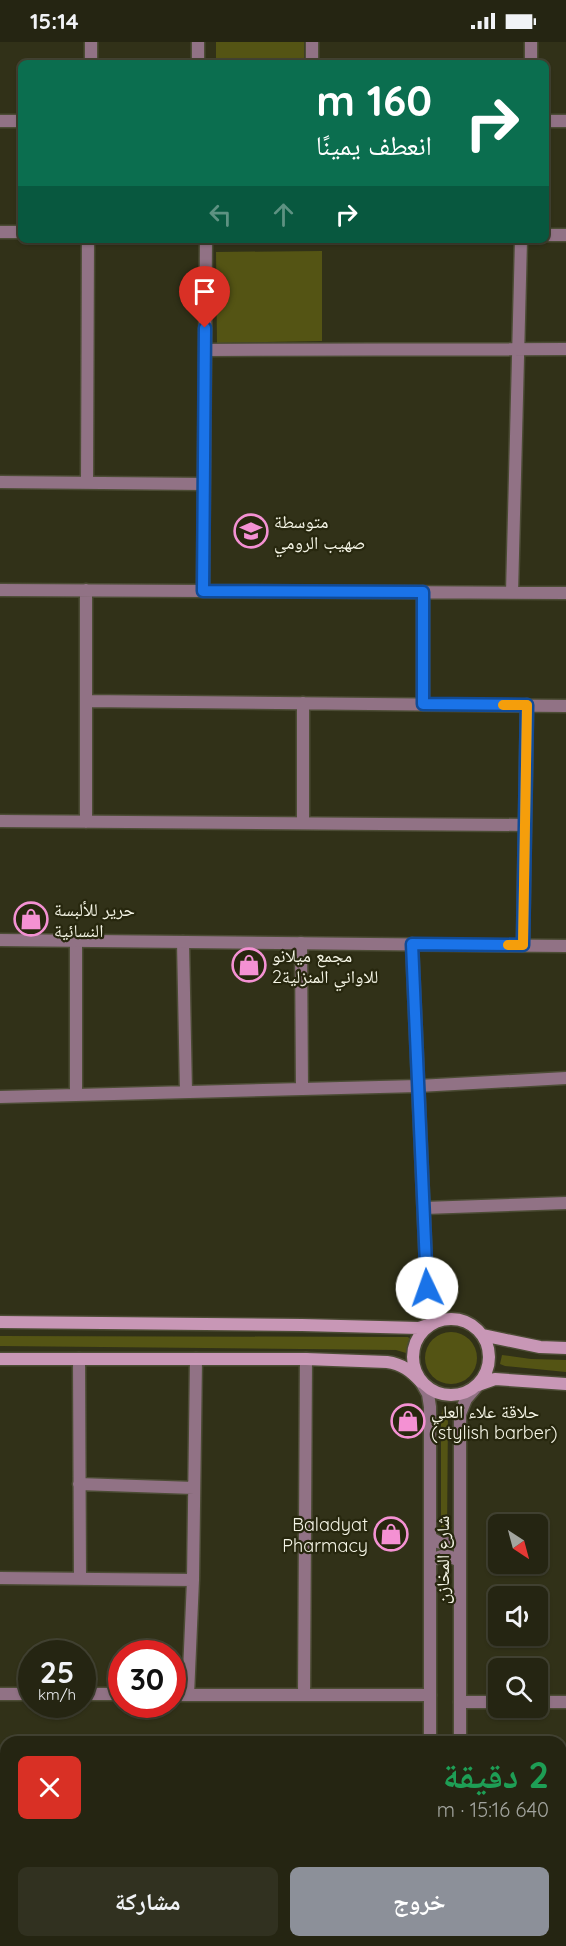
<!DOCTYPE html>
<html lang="ar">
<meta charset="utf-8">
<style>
:root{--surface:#252512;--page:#313120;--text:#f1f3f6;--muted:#a3a59f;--line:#424232;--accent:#8c9099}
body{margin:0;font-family:Quicksand,"Noto Naskh Arabic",sans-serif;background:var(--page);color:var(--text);direction:rtl;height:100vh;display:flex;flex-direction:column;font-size:22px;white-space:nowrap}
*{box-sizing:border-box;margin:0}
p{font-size:20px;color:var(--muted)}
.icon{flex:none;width:33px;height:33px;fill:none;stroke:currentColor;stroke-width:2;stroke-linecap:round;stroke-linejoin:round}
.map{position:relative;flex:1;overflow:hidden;direction:ltr}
.panel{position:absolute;left:0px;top:1694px;width:567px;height:212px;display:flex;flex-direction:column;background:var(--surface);border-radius:18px 18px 0 0;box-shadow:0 2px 4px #0004,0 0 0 2px var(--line);direction:rtl}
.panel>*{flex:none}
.guide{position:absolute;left:18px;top:18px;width:531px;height:183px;border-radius:9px;box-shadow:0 2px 4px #0004,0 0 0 2px var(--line);direction:rtl;background:#0b6e4f;color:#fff;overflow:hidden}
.needle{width:39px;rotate:144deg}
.controls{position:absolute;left:488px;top:1472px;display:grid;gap:12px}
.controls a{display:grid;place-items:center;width:60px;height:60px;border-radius:9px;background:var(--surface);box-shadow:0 2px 4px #0004,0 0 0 2px var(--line);font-size:30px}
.speed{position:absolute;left:18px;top:1598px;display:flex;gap:12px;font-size:30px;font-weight:700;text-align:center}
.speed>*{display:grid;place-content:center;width:78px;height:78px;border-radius:50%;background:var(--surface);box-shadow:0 2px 4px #0004,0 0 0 2px var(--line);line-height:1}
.speed small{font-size:15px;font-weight:400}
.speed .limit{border:9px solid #d22;background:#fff;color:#111}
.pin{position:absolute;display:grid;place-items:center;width:51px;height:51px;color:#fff;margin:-62px -26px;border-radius:50% 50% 50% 0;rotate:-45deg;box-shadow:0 0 6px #0007}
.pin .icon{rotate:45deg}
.me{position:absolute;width:66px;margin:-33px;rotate:357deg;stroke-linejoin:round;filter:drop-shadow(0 0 4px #0008)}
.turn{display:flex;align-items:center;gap:21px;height:126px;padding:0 18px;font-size:27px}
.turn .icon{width:78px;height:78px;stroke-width:2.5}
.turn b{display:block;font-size:42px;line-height:51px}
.lanes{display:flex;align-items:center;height:57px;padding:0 18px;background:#0003;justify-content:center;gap:30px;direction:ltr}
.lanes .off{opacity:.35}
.round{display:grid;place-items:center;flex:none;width:63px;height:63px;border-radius:9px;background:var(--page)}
.head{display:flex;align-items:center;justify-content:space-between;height:102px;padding:0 18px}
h1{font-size:36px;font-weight:800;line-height:45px;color:#1e9e55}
.primary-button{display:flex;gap:12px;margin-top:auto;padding:12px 18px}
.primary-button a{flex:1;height:69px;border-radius:9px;background:var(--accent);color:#fff;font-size:24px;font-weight:800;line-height:69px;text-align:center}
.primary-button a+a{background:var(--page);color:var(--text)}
.status{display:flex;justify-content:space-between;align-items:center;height:42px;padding:0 30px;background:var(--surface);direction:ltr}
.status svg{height:16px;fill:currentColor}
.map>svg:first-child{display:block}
</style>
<div class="status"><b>15:14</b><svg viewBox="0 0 49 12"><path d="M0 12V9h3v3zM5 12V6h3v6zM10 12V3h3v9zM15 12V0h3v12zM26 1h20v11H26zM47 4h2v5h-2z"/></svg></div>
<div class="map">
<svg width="566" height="1904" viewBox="0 0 566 1904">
<rect width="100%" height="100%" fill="#313118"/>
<path fill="#545414" d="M216 0H304V21H216Z
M322 209V299L217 301 216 210Z
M425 1316a26 26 0 1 1 52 0a26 26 0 1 1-52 0Z
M0 1294 408 1295 410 1297 406 1311 396 1308 0 1304Z
M502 1313 531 1317 566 1318V1330L505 1324 500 1322Z
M443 1363 446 1364 448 1370 447 1493 445 1497H442L441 1492V1376Z"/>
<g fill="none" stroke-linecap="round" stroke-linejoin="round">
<defs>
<path id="minor" d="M312 0V21
M91 21V0
M198 21V0
M531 21V0
M0 79H21
M546 79H566
M0 190H21
M546 193H566
M205 308 566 307
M0 440 204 442
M87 441 88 198
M0 548 566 551
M86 548V780
M203 549 206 198
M512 551 521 198
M86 659 566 664
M423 662V550
M0 779 525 783
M303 781V661
M76 899V1053
M183 900 186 1050
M301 901 302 1047
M412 902 427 1246
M523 903 527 663
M0 1055 418 1044 566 1036
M424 1166 566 1161
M79 1317 80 1536
M79 1442 194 1446
M0 1536 193 1538
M0 1652H32
M82 1652H122
M172 1653H430
M188 1653 193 1538 196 1317
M304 1653 306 1317
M460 1660H498
M537 1660H566
M561 1788H566
M561 1888H566"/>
<path id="tertiary" d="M0 898 566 904
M421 1340 428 1352 430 1365V1700
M430 1495C440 1503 449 1504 460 1496
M430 1520C440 1512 450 1512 460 1520
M460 1700V1372L466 1357 478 1343
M430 1899V1904
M460 1899V1904"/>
<path id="secondary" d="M413 1315a38 38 0 1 1 76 0a38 38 0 1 1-76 0Z
M0 1280 302 1283 419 1286 434 1281
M482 1293 540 1305 566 1306
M0 1317H306L387 1320C402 1322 411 1329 421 1340
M478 1343 495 1337 566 1342"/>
</defs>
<use href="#minor" stroke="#4c4c35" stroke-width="15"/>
<use href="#tertiary" stroke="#4c4c35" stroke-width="15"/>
<use href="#secondary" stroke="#4c4c35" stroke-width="15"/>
<use href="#minor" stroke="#917285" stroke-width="12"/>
<use href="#tertiary" stroke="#917285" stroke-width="12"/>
<use href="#secondary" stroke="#c897b6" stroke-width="12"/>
</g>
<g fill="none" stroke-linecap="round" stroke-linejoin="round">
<defs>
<path id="route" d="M205 286 203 549 423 550V662L527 663 523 903 412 902 427 1246"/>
</defs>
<use href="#route" stroke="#114b97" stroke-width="15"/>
<use href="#route" stroke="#1a73e8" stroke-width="10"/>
<path stroke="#f59e0b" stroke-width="10" d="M503 663H527L523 903H508"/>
</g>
<defs>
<symbol id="school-ring" viewBox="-11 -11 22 22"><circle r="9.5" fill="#27270e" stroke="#f491d3" stroke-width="1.5"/><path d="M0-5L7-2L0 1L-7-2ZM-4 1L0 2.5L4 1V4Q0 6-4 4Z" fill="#f491d3"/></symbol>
<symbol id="shop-ring" viewBox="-11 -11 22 22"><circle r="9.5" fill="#27270e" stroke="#f491d3" stroke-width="1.5"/><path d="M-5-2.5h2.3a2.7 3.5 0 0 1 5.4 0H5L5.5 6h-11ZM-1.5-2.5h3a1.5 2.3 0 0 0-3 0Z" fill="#f491d3"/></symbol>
</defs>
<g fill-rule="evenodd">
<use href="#school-ring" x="232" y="470" width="38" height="38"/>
<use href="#shop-ring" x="12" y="858" width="38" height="38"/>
<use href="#shop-ring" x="230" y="904" width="38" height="38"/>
<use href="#shop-ring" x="389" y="1360" width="38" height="38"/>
<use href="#shop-ring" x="372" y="1473" width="38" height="38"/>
</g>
<g text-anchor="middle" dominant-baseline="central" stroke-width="4.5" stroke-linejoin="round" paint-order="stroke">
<g font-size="18" fill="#f5f5e6" stroke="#27270e" text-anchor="start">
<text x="274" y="479">متوسطة<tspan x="274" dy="21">صهيب الرومي</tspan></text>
<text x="54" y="867">حرير للألبسة<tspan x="54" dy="21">النسائية</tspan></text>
<text x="272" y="913">مجمع ميلانو<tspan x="272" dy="21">للاواني المنزلية2</tspan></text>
<text x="431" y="1369">حلاقة علاء العلي<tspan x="431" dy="21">(stylish barber)</tspan></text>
<text x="368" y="1482" text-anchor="end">Baladyat<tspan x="368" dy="21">Pharmacy</tspan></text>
</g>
<g font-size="18" fill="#f5f5e6" stroke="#27270e">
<text transform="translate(442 1518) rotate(-90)">شارع المخازن</text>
</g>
</g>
</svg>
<div class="controls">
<a><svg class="needle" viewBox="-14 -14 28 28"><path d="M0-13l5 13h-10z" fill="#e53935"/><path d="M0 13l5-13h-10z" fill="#a3a59f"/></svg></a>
<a><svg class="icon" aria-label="sound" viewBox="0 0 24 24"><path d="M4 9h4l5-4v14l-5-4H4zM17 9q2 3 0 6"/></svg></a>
<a><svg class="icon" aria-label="search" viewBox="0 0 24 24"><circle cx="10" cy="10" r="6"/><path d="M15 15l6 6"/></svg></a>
</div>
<div class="speed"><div>25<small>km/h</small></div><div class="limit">30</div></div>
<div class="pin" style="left:205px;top:286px;background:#d93025"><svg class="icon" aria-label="arrive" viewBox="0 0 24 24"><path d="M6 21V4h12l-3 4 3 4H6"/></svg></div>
<svg class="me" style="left:427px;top:1246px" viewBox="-20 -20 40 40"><circle r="19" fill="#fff"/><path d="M0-13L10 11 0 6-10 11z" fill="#1a73e8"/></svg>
<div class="guide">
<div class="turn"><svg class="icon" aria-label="right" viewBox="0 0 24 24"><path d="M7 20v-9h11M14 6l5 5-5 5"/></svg><div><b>160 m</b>انعطف يمينًا</div></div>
<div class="lanes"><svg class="icon off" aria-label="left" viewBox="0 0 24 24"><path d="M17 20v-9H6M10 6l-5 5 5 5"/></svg><svg class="icon off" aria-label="ahead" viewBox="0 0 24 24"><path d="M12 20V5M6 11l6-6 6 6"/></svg><svg class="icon" aria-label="right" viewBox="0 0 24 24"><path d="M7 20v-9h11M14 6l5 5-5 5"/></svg></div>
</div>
<section class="panel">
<div class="head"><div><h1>2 دقيقة</h1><p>640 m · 15:16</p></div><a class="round" style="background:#d93025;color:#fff"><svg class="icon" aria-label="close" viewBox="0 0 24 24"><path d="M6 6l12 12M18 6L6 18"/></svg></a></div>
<div class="primary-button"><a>خروج</a><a>مشاركة</a></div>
</section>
</div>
